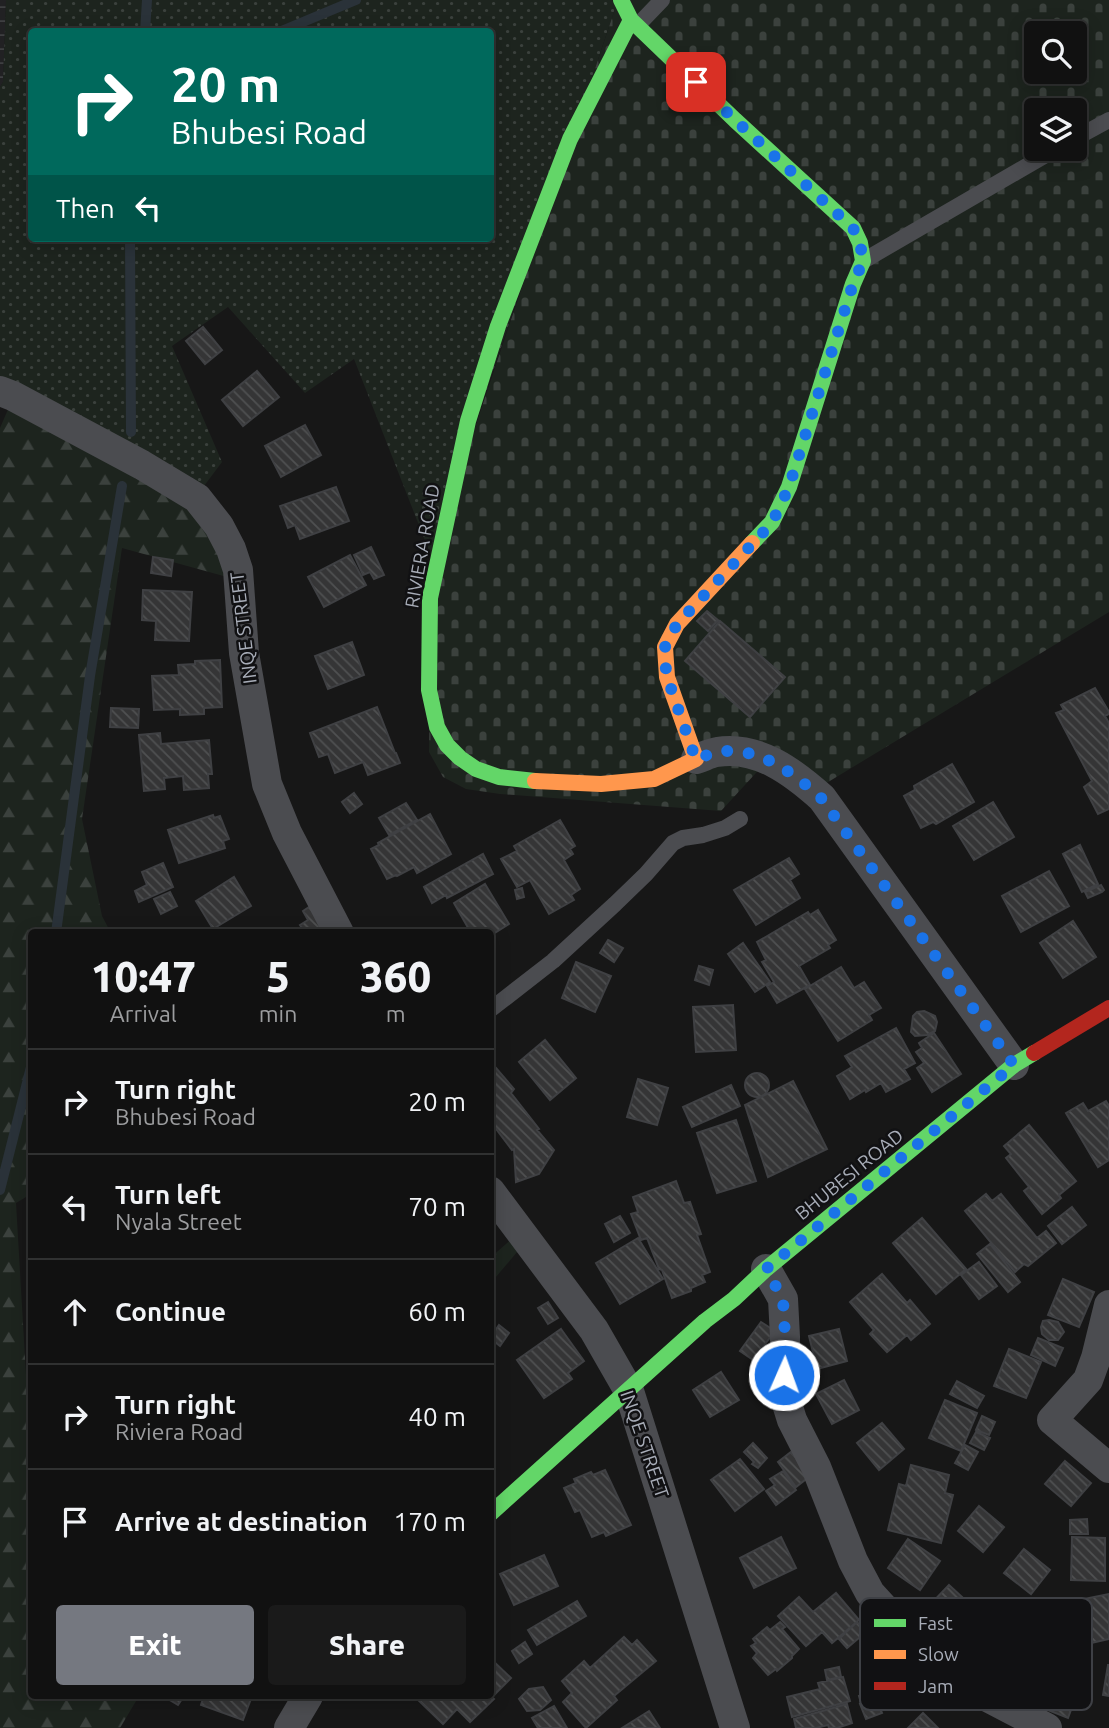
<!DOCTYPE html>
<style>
:root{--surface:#111;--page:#1a1a1a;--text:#f1f3f6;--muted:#9c9d9f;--line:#303131;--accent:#757880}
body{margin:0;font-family:Ubuntu,sans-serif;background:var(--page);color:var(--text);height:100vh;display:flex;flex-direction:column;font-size:26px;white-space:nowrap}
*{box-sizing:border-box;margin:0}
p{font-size:23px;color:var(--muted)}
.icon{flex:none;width:38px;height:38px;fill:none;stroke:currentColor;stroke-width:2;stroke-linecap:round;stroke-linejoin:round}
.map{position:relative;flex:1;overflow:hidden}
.drawer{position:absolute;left:28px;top:929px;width:466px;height:770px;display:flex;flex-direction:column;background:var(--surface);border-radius:7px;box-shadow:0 4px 18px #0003,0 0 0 2px var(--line)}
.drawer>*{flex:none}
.banner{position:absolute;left:28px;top:28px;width:466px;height:214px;border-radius:7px;box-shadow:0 4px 18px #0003,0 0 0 2px var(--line);background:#00695c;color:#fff;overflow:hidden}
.tools{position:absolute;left:1024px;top:21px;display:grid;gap:14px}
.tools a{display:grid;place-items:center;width:63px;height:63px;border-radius:7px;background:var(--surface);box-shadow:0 4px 18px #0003,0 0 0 2px var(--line);font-size:35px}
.pin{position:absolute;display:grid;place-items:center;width:60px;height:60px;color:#fff;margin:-30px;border-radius:14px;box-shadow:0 4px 10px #0006}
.me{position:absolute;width:77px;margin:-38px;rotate:2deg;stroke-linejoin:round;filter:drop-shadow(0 0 5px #0008)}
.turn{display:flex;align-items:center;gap:24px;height:147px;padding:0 28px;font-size:32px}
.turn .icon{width:91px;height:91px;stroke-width:2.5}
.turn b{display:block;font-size:49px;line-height:60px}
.then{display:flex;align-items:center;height:66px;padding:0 28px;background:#0003;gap:14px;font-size:26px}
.eta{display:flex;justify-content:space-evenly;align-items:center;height:119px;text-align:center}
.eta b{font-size:42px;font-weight:800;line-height:49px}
.button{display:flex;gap:14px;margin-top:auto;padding:14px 28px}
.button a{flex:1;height:80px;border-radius:7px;background:var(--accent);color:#fff;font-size:28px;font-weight:800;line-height:80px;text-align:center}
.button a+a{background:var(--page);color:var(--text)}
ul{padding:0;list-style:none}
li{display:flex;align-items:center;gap:21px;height:105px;padding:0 28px;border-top:2px solid var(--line)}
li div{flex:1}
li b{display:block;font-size:26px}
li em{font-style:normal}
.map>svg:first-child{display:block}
</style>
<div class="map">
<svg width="1109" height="1728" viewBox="0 0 1109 1728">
<defs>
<pattern id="industrial-grid" width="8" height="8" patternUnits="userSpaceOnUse" patternTransform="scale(1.75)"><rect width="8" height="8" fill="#212123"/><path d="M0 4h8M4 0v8" fill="none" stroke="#3e3f41"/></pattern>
<pattern id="grass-dots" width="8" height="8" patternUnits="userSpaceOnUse" patternTransform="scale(1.75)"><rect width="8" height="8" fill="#1d241e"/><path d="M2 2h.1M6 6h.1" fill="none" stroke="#3b413d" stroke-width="1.8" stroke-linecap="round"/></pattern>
<pattern id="forest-firs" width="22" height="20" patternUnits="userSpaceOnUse" patternTransform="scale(1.75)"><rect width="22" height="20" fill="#1d241e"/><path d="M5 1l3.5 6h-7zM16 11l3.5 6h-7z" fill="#3b413d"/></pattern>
<pattern id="cemetery-stones" width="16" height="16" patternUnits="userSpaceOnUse" patternTransform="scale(1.75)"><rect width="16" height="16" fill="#1d241e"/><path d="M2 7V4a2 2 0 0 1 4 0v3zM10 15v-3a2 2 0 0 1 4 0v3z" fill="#3b413d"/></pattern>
<pattern id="building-back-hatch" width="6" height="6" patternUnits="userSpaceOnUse" patternTransform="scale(1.75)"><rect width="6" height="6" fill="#353536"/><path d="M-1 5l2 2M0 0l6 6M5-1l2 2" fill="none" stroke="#4f5051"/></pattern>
</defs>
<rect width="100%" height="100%" fill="#171717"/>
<path fill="url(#industrial-grid)" d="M0 0H6L3 82 0 87Z"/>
<path fill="url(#grass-dots)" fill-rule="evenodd" d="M6 0H618L431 556 354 359 305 393 228 307 172 346 222 462 195 498 0 393V87L3 82ZM32 32H490V238H32Z"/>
<path fill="url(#forest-firs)" d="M13 398 195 498 238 580 122 548 82 819 102 916 111 933H32L31 1194 16 1203 32 1478V1696H139L120 1728H0V428Z
M522 1230 528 1239 490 1284V1258Z"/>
<path fill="url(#cemetery-stones)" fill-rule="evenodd" d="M618 0H1109V612L810 793 766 762 721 811 500 794 466 789 443 777 429 752 432 556ZM1036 33H1074V72H1036ZM1036 110H1074V149H1036Z"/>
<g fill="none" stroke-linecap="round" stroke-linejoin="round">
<path stroke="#2a3239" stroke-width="10" d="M145 32 147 0
M279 32 356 0
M130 238 131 432
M56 933 90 676 122 486
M0 1190 32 1063"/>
</g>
<path fill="url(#building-back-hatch)" stroke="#3f4043" stroke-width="2" d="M203 327 222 350 205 364 186 341Z
M257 371 279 397 243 426 222 400Z
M305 425 321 455 281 477 265 446Z
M336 487 349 521 300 539 295 525 288 528 280 506Z
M371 547 384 575 374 579 370 572 363 575 354 555Z
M350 555 366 585 324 607 308 577Z
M153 557 173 560 171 576 151 573Z
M143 590 192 592 189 641 155 640 156 621 142 620Z
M707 611 718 620 708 631 697 621Z
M720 621 785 677 750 717 685 661Z
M352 642 364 675 328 689 315 656Z
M220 660 222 707 204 708V714L180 715V709L154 710 152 676 179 675 178 665 195 664V661Z
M1095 688 1109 712V714L1105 716 1109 723V809L1098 814 1084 787 1092 781 1056 713 1064 710 1061 705Z
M377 707 395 753H396L400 763 368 775 363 762 335 773 328 754 319 757 310 733Z
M111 708 139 709 138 728 110 727Z
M160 733 161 744 209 740 212 774H208L209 788 184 790 183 776 164 778 165 789 144 791 139 735Z
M952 764 974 802 936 824 933 822 921 828 904 796 915 790 914 786Z
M354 793 362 804 350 813 342 802Z
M993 802 1014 837 974 860 953 826Z
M406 803 417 820 389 835 379 818Z
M430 814 451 854 417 873 414 867 397 876 396 875 387 879 371 849 379 845 378 843Z
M213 815 214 818 220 816 229 839 223 841 225 848 179 863 168 830Z
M560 820 575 846 570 849 573 854 564 860 580 889 571 895 574 900 549 914 530 880 517 887 501 859 517 851 514 846Z
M1080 845 1098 884 1082 892 1063 854Z
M483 854 493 874 447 898 446 895 432 903 424 887Z
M789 858 799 874 790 880 800 898 756 925 734 890Z
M163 863 173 887 139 902 135 891 147 885 142 872Z
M1049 871 1069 906 1021 932 1002 896Z
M234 877 251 906 213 929 196 901Z
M485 884 509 924 490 936V933H471L454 903Z
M1101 885 1104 890 1102 892 1088 898 1085 892Z
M522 888 524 897 517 899 515 890Z
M170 892 177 906 161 914 154 899Z
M312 905 321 928 314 933H305L300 925 308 920 303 911Z
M818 910 836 940 828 945 830 948 799 966 810 985 777 1003 767 986 774 982 762 962 766 960 757 942 808 912 810 915Z
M1073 921 1096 957 1063 978 1040 943Z
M608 940 623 948 614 962 600 953Z
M743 943 770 982 755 992 728 954Z
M576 962 611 976 595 1012 562 998Z
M699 966 713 970 709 985 695 980Z
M841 967 854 988 864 982 881 1008 869 1015 872 1020 838 1041 805 989Z
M733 1005 736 1050 696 1052 693 1007Z
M924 1011 935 1016 937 1022 935 1031 927 1035 915 1036 911 1032 913 1016 917 1012Z
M896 1028 915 1063 904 1069 910 1079 886 1092 881 1083 866 1092 865 1090 850 1099 837 1076 852 1067 845 1056Z
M934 1033 961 1074 932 1092 917 1068 924 1063 916 1052 922 1048 919 1043Z
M545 1040 576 1078 550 1100 519 1062Z
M490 1061 514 1089 511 1093 539 1129 537 1130 554 1150 539 1174 516 1182 514 1149 512 1150 490 1121Z
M745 1085a12 12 0 1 1 24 0a12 12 0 1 1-24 0Z
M638 1079 668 1088 657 1125 627 1117Z
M793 1081 827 1149 768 1177 745 1105Z
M731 1085 740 1106 692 1127 683 1107Z
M1106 1101 1109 1106V1160L1098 1167 1066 1113 1083 1103 1088 1111Z
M736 1120 756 1181 717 1193 697 1133Z
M1029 1125 1076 1181 1059 1195 1061 1198 1042 1214 1024 1191 1029 1187 1006 1158 1011 1154 1004 1146Z
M676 1181 684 1203 690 1202 701 1234 697 1235 710 1272 702 1275 705 1282 691 1288V1291L672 1298 662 1270 659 1269 647 1238 641 1240 631 1214 638 1212 633 1197Z
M986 1194 992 1201 1001 1194 1037 1238 1046 1231 1056 1243 1028 1266 1024 1264 1015 1272 965 1211Z
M1072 1207 1086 1225 1062 1244 1048 1226Z
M620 1216 630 1233 614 1242 605 1224Z
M922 1218 966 1269 936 1294 893 1243Z
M638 1238 663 1279 620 1304 596 1263Z
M990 1244 1020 1282 1008 1292 977 1254Z
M979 1262 997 1286 979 1299 961 1275Z
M882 1274 907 1303 910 1300 930 1324 911 1340 907 1335 887 1352 870 1334 874 1330 850 1302Z
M1063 1279 1094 1292 1079 1327 1048 1315Z
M548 1302 558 1318 548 1324 538 1308Z
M1049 1320 1058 1322 1064 1332 1058 1340H1049L1042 1334 1041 1327 1043 1321Z
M761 1322 775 1331 753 1360 740 1351Z
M499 1325 509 1333 500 1346 490 1338Z
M561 1329 584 1361 568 1373 572 1379 544 1398 517 1360Z
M839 1329 847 1361 817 1369 809 1336Z
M1038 1338 1063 1348 1055 1366 1031 1355Z
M1009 1349 1041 1362 1026 1398 994 1386Z
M721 1372 739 1400 710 1417 693 1390Z
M844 1380 859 1410 832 1424 816 1394Z
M957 1381 984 1396 977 1408 950 1394Z
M945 1400 977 1413 961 1451 929 1438Z
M982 1416 995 1422 989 1435 976 1430Z
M882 1423 904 1449 879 1470 857 1443Z
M976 1432 990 1438 984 1450 970 1443Z
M753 1443 767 1458 758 1468 752 1464 754 1462 744 1452Z
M965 1445 978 1452 968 1470 955 1463Z
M791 1452 810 1476 796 1487 778 1462Z
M740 1459 764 1489 735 1511 711 1480Z
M1065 1461 1091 1483 1071 1506 1045 1484Z
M911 1465 949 1475 945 1493 953 1495 941 1543 888 1530 899 1484 906 1486Z
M605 1470 631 1525 606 1536 604 1532 592 1537 580 1510 575 1512 564 1488 576 1483 574 1479 591 1472 593 1475Z
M783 1471 796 1490 776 1505 766 1491 775 1485 770 1479Z
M979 1506 1004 1527 983 1552 958 1531Z
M1087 1519 1088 1534H1070V1520Z
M781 1537 796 1568 754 1588 740 1558Z
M1072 1537 1105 1538V1581L1071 1580Z
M908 1539 940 1561 920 1590 888 1568Z
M1024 1549 1050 1570 1031 1594 1004 1573Z
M544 1555 558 1586 514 1605 500 1574Z
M949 1585 974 1608 953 1631 927 1608Z
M836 1593 859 1620 832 1643 822 1632 806 1646 778 1616 799 1597 813 1612Z
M1109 1594V1639L1078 1646 1069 1602Z
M577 1601 586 1616 537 1645 528 1630Z
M780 1622 785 1627 782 1629 799 1649 792 1656V1658L777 1671 776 1669 768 1675 753 1658 757 1653 751 1646 756 1643 753 1639 767 1627 770 1630Z
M857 1622 866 1632 847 1648 839 1639Z
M624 1637 632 1645 637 1640 656 1661 614 1696 617 1700 586 1728 563 1702 572 1693 562 1681 584 1661 590 1668Z
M525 1642 532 1654 519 1663 512 1651Z
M490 1658 511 1678 493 1696 490 1693Z
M1051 1665 1083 1677 1068 1718 1035 1705Z
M1108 1665H1109V1696L1103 1695Z
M839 1667 841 1677 827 1680 825 1670Z
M843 1677 850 1701 792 1717 787 1697 820 1689 818 1683Z
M543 1687 551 1700 540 1710 527 1711 519 1699 529 1689Z
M871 1692 873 1699 861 1703 859 1696Z
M490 1695 494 1699 470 1722 457 1709 443 1724 414 1696Z
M163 1696H184L178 1705Z
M204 1696H252L243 1720 201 1705Z
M876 1699 882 1713 866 1719 860 1704Z
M847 1704 852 1723 837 1728H829L828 1725 816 1728H796L794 1719Z
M554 1706 567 1728H538L532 1718Z
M649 1711 660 1728H622Z
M923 1713 938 1728H908Z"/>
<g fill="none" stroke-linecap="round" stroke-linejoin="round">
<path stroke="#4b4c50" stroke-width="16" d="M637 26 662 0
M1074 139 1109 120
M863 261 1056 149
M490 1010 553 961 615 904 646 874 673 843 683 838 703 835 725 828 740 819"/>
<path stroke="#4b4c50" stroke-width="30" d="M0 391 13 396 142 465 197 498 219 526 231 549 238 570 244 653 267 784 287 833 339 933
M696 759C703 757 710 753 717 752 758 745 794 773 822 798L1014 1065
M490 1191 594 1330 629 1391 735 1728
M766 1269 783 1299 785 1337 784 1394 792 1420 816 1467 853 1561 870 1593 934 1663 974 1690 1047 1728
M1109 1305 1096 1358 1088 1380 1052 1420 1109 1468
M289 1728 308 1696"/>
<path stroke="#63d668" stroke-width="16" d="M631 20 735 120 853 228 860 243 863 261 853 284 789 487 772 522 752 543
M535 781 499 777 476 769 460 758 447 745 437 727 429 690 430 598 468 421 498 326 570 139 631 20 621 0
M490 1514 705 1321 734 1299 766 1269 1014 1065 1034 1053"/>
<path stroke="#ff974d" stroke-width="16" d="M535 781 601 784 654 779 696 759 667 677 665 647 677 624 752 543"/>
<path stroke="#b3261e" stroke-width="16" d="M1034 1053 1109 1008"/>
</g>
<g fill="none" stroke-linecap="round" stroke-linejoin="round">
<path stroke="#1a73e8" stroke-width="12" stroke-dasharray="0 21.6" d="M696 82 735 120 853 228 860 243 863 261 853 284 789 487 772 523 677 624 665 647V662L667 677 696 760C703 757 710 753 717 752 758 745 794 773 822 799L1014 1065 766 1269 783 1299 785 1336 784 1375"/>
</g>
<g text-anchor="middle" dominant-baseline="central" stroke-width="5" stroke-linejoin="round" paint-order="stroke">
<g font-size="19" fill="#a8adb8" stroke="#111113">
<text transform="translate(422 546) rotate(-80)">RIVIERA ROAD</text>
<text transform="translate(243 628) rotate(-97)">INQE STREET</text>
<text transform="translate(849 1174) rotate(-39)">BHUBESI ROAD</text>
<text transform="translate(645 1444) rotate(71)">INQE STREET</text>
</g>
</g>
<rect x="860" y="1598" width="232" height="112" rx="10" fill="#111113" stroke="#3e4045" stroke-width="2"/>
<rect x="874" y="1619" width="32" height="8" fill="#63d668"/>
<rect x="874" y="1650" width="32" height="9" fill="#ff974d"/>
<rect x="874" y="1682" width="32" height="8" fill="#b3261e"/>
<g font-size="19" fill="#a8adb8">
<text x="918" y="1630">Fast</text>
<text x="918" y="1661">Slow</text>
<text x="918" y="1693">Jam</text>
</g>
</svg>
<div class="tools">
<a><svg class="icon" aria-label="search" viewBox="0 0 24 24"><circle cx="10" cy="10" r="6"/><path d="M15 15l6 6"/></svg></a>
<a><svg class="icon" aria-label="layers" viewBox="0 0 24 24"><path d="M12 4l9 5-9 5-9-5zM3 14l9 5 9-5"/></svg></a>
</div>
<div class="pin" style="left:696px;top:82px;background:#d93025"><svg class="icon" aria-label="arrive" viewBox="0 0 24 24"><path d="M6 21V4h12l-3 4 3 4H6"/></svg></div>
<svg class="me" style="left:784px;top:1375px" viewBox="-20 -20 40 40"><circle r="17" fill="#1a73e8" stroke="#fff" stroke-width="3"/><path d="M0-11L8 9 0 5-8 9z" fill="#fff"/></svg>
<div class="banner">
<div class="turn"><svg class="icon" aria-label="right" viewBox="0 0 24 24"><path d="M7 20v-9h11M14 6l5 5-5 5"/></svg><div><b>20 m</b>Bhubesi Road</div></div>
<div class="then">Then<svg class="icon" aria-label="left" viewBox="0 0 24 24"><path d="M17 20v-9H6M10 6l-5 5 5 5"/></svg></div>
</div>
<section class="drawer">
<div class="eta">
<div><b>10:47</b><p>Arrival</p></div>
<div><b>5</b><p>min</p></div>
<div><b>360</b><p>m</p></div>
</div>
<ul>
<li><svg class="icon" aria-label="right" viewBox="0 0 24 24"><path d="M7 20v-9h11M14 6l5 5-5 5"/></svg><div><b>Turn right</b><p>Bhubesi Road</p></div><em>20 m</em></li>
<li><svg class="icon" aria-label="left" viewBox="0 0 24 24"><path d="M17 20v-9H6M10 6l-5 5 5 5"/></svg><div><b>Turn left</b><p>Nyala Street</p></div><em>70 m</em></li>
<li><svg class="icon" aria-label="ahead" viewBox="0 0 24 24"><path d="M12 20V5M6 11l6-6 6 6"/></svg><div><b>Continue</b></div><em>60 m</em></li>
<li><svg class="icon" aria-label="right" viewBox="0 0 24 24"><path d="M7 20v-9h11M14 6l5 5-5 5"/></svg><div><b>Turn right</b><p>Riviera Road</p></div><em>40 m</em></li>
<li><svg class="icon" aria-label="arrive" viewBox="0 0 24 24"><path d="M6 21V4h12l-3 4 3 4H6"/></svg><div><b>Arrive at destination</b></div><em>170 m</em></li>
</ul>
<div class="button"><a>Exit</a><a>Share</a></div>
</section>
</div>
